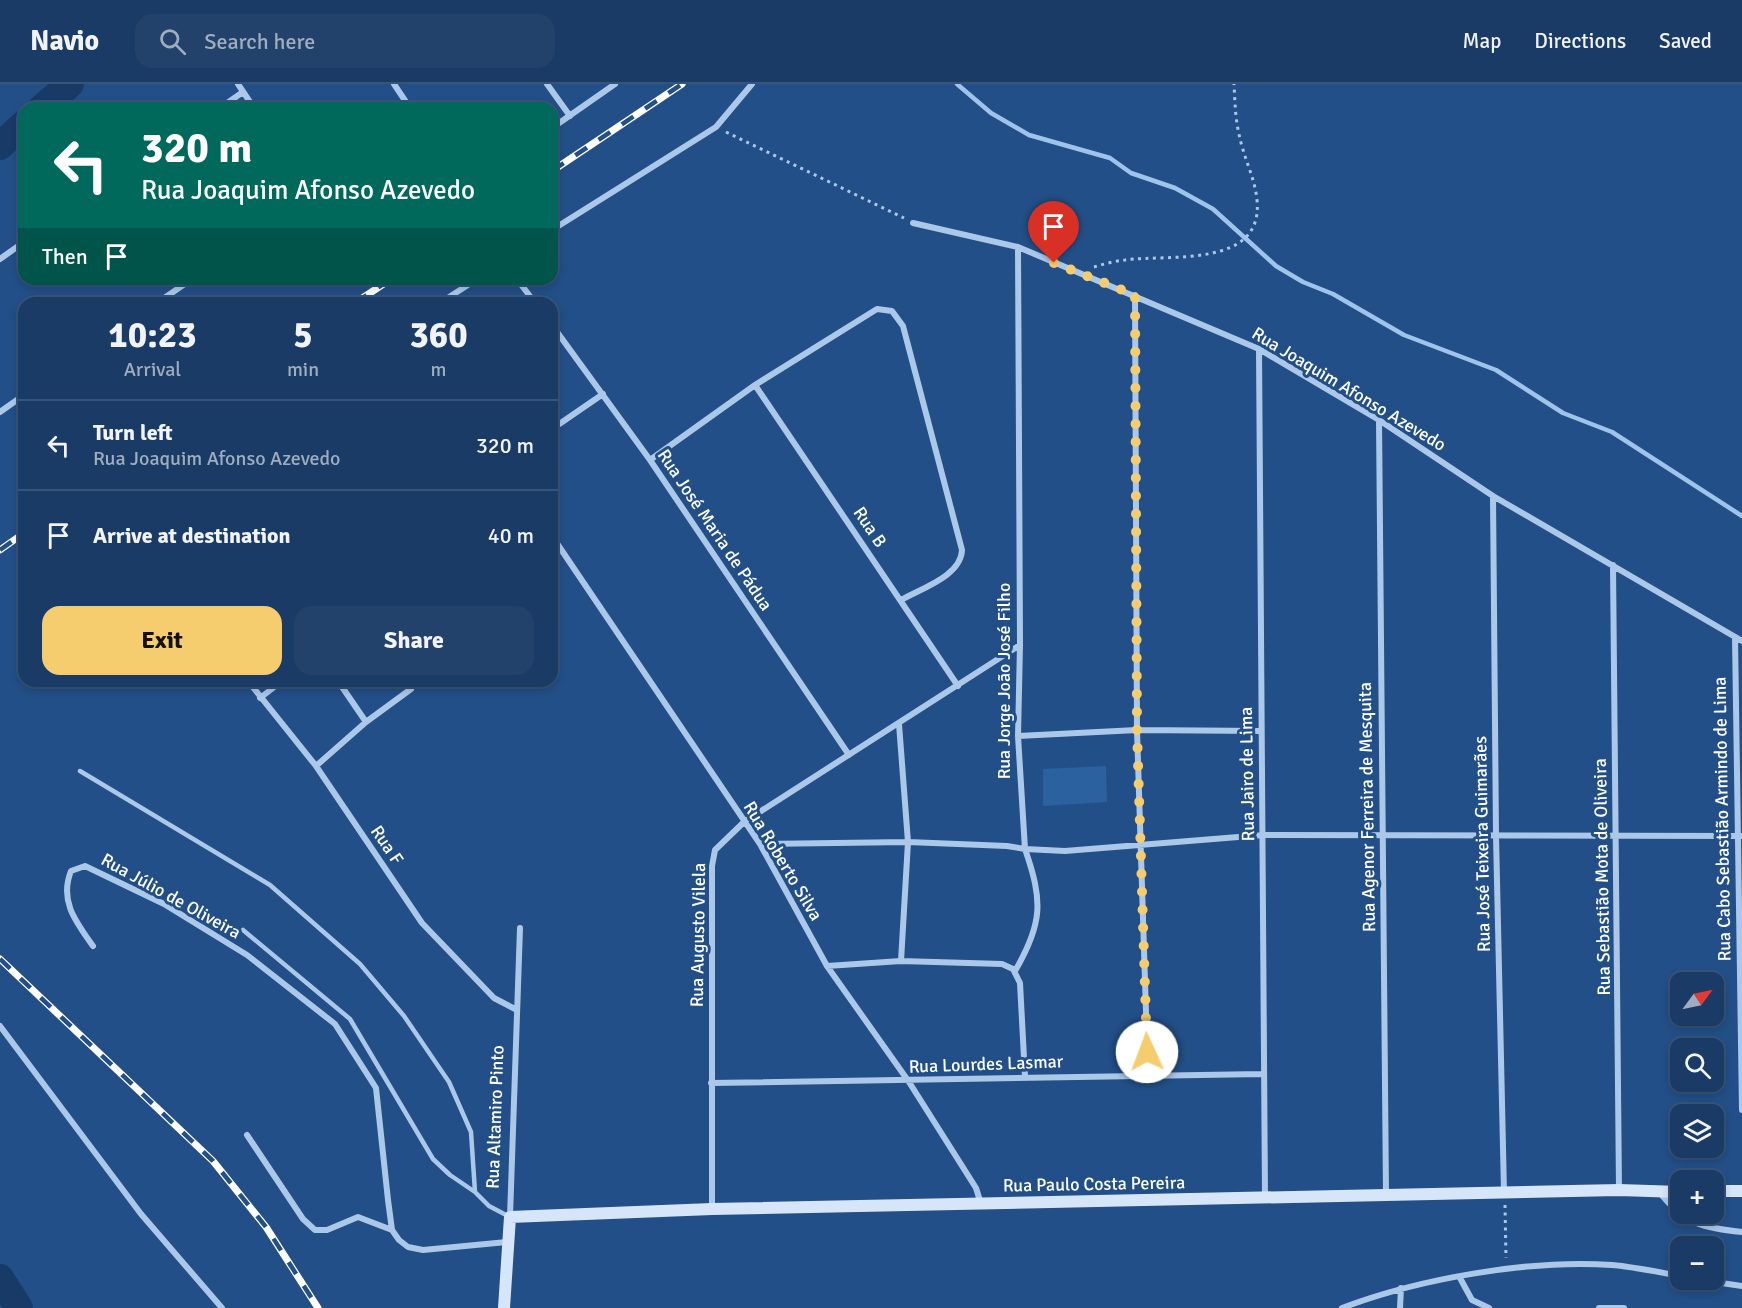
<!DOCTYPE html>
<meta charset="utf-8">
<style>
:root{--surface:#1a3b65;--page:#23426b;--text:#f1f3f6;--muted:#9fadbf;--line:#385579;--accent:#f5cd6e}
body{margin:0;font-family:Signika,sans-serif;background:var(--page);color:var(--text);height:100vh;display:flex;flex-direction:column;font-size:22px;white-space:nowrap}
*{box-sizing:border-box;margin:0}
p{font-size:20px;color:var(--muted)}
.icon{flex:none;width:33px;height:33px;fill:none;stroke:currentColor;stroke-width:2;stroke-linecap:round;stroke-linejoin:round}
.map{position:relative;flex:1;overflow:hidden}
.sheet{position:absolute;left:18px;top:213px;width:540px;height:390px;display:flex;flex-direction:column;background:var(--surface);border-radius:18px;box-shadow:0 3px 9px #0003,0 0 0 2px var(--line)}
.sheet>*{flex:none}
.guide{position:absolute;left:18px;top:18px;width:540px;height:183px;border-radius:18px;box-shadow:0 3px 9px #0003,0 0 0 2px var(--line);background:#00695c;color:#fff;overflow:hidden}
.needle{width:39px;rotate:57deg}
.tools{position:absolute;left:1670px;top:888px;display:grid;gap:12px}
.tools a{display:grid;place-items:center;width:54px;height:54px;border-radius:12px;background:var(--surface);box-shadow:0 3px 9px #0003,0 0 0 2px var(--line);font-size:30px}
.pin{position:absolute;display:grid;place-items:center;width:51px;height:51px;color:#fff;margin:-62px -26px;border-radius:50% 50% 50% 0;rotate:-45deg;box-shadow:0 0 6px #0007}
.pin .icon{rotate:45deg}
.me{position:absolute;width:66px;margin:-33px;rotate:358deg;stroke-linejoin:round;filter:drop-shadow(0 0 4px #0008)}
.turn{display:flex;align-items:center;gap:21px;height:126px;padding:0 24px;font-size:27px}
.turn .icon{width:78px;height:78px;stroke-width:2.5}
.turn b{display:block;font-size:42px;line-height:51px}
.then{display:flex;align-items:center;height:57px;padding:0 24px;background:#0003;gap:12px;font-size:22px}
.eta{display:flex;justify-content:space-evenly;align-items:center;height:102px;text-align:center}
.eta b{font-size:36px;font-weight:700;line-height:42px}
.primary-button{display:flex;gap:12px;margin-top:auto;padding:12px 24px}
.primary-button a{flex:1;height:69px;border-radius:18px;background:var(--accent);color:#111;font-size:24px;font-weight:700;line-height:69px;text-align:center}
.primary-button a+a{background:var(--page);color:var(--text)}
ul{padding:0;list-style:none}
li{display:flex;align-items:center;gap:18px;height:90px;padding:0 24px;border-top:2px solid var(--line)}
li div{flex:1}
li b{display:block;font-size:22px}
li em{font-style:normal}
header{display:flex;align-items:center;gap:36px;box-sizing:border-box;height:84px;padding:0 30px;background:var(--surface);border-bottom:2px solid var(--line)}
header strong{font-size:28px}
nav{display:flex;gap:33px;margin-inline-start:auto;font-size:21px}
.search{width:420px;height:54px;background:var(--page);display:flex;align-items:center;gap:15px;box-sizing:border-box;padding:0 21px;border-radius:18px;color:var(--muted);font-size:22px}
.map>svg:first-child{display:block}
</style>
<header>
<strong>Navio</strong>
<div class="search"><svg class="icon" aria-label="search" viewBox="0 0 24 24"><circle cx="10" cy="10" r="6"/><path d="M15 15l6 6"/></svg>Search here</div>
<nav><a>Map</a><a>Directions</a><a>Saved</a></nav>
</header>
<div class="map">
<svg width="1742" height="1224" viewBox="0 0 1742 1224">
<rect width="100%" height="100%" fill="#224f87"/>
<path fill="#2c619f" d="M1106 682 1107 718 1043 722V685Z"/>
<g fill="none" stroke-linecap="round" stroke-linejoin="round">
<path stroke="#a0c3ea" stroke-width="4.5" d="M957 0 991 29 1029 51 1110 74 1131 89 1175 104 1213 125 1276 182 1303 198 1333 210 1404 251 1496 286 1563 329 1612 348 1742 432"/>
<path stroke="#183a66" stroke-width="28" d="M42 24 70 0
M0 62 24 40
M0 1194 19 1224"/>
<path stroke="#acc8e9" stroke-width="3" stroke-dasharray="3 4.5" stroke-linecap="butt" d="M726 48 904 134
M1094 183C1104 180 1115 177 1125 176 1168 170 1264 185 1257 116 1255 94 1243 72 1239 50 1235 33 1235 17 1234 0
M1505 1121 1506 1174"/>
<path stroke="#acc8e9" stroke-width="4.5" d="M80 687 270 801 360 880 404 932 449 998 471 1048 475 1108 489 1122 508 1132
M243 846 350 935 433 1075 450 1091 475 1108"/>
<path stroke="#acc8e9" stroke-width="6" d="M238 0 254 24
M394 0 410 24
M547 0 570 32
M220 24 243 8
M552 44 615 0
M913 139 1018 163 1259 265 1379 336 1493 412 1742 557
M552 146 716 43 752 0
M0 175 24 158
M517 195 535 219
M1135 211 1137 646 1148 991
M157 219 192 195
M440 219 477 195
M552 241 650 376 849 671
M1259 265 1265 1114
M755 301 958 602
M0 328 24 311
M1379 336 1386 1111
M552 345 603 310
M650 376 755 301 877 225 892 227 903 242 962 466C961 492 922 504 901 516
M1493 412 1496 752 1504 1108
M552 452 760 760 827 882 909 998 976 1104 981 1120
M1613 481 1619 1106
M1735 553 1742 1026
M248 597 316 682 422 839 494 914 517 926
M338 597 366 638
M260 614 282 597
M899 640 908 758 901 877
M1018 652 1137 646 1261 647
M316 682 366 638 411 605
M760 760 908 758 1007 762 1025 765 1018 652 1020 561 1018 163
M93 862C76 838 59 817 71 787L85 782 164 820 247 871 335 940 376 1004 388 1116 392 1146 399 1156 408 1163 423 1166 507 1158
M827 882 901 877 1002 880 1013 885 1020 899 1025 993
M1015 887C1043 839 1043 817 1025 765L1065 767 1263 751 1742 752
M0 942 141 1130 222 1224
M711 999 1262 990
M247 1051 303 1135 315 1146H327L358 1133 392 1146
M1660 1109C1685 1140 1703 1144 1742 1148
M712 1125V782L715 766 744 738 1020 561
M510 1133 520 844
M1460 1194 1472 1216 1489 1224
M1701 1196 1742 1202
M1342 1224C1418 1195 1530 1175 1612 1181 1635 1183 1658 1188 1680 1192
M1400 1224 1401 1204
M1599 1224H1624"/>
<path stroke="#d7e5f8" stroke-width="12" d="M1713 1107H1742
M504 1224 510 1133 712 1125 1386 1111 1619 1106 1680 1108"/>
<defs>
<path id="rail" d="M552 87 682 0
M355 219 391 195
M0 466 24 449
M0 875 213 1077 266 1143 318 1224"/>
</defs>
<use href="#rail" stroke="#fff" stroke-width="7"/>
<use href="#rail" stroke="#224f87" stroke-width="4.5" stroke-dasharray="14" stroke-linecap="butt"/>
</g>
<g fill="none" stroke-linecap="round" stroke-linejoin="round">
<path stroke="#f5cd6e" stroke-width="10" stroke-dasharray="0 18" d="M1054 179 1135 211 1137 646 1147 968"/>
</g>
<g text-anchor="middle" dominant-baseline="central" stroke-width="6" stroke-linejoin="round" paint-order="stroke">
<g font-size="18" fill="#fff" stroke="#224f87">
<text transform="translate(1349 305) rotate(31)">Rua Joaquim Afonso Azevedo</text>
<text transform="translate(870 443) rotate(56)">Rua B</text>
<text transform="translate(715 446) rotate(56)">Rua José Maria de Pádua</text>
<text transform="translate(1004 597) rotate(-90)">Rua Jorge João José Filho</text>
<text transform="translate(1247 690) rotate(-91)">Rua Jairo de Lima</text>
<text transform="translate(1367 723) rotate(-91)">Rua Agenor Ferreira de Mesquita</text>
<text transform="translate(1722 735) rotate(-91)">Rua Cabo Sebastião Armindo de Lima</text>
<text transform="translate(1482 760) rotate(-91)">Rua José Teixeira Guimarães</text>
<text transform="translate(387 761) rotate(56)">Rua F</text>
<text transform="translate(783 777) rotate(59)">Rua Roberto Silva</text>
<text transform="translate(1602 793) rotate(-91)">Rua Sebastião Mota de Oliveira</text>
<text transform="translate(171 812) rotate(29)">Rua Júlio de Oliveira</text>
<text transform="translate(698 851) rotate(-89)">Rua Augusto Vilela</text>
<text transform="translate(986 980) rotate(-2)">Rua Lourdes Lasmar</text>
<text transform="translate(495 1033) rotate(-88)">Rua Altamiro Pinto</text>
<text transform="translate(1094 1100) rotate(-1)">Rua Paulo Costa Pereira</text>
</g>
</g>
</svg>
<div class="tools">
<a><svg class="needle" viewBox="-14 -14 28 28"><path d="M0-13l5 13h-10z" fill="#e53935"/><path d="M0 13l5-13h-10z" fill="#9fadbf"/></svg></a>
<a><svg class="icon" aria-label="search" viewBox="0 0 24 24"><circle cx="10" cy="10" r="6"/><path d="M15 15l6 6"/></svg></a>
<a><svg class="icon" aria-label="layers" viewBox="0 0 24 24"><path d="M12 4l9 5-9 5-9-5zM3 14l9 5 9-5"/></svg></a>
<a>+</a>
<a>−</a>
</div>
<div class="pin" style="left:1054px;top:179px;background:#d93025"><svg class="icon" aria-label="arrive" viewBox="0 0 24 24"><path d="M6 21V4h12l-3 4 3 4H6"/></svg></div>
<svg class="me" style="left:1147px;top:968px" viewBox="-20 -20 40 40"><circle r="19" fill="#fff"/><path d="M0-13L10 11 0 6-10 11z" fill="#f5cd6e"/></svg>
<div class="guide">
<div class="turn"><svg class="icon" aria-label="left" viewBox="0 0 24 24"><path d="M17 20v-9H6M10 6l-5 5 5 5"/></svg><div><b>320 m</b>Rua Joaquim Afonso Azevedo</div></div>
<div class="then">Then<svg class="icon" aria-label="arrive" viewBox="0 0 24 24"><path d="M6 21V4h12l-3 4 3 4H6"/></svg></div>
</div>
<section class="sheet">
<div class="eta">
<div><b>10:23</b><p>Arrival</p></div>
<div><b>5</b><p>min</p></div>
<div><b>360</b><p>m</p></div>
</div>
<ul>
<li><svg class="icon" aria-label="left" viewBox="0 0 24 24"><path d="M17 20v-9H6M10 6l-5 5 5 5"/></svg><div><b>Turn left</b><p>Rua Joaquim Afonso Azevedo</p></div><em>320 m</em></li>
<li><svg class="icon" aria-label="arrive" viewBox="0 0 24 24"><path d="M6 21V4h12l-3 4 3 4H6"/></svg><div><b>Arrive at destination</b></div><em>40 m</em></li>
</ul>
<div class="primary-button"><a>Exit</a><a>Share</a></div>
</section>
</div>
